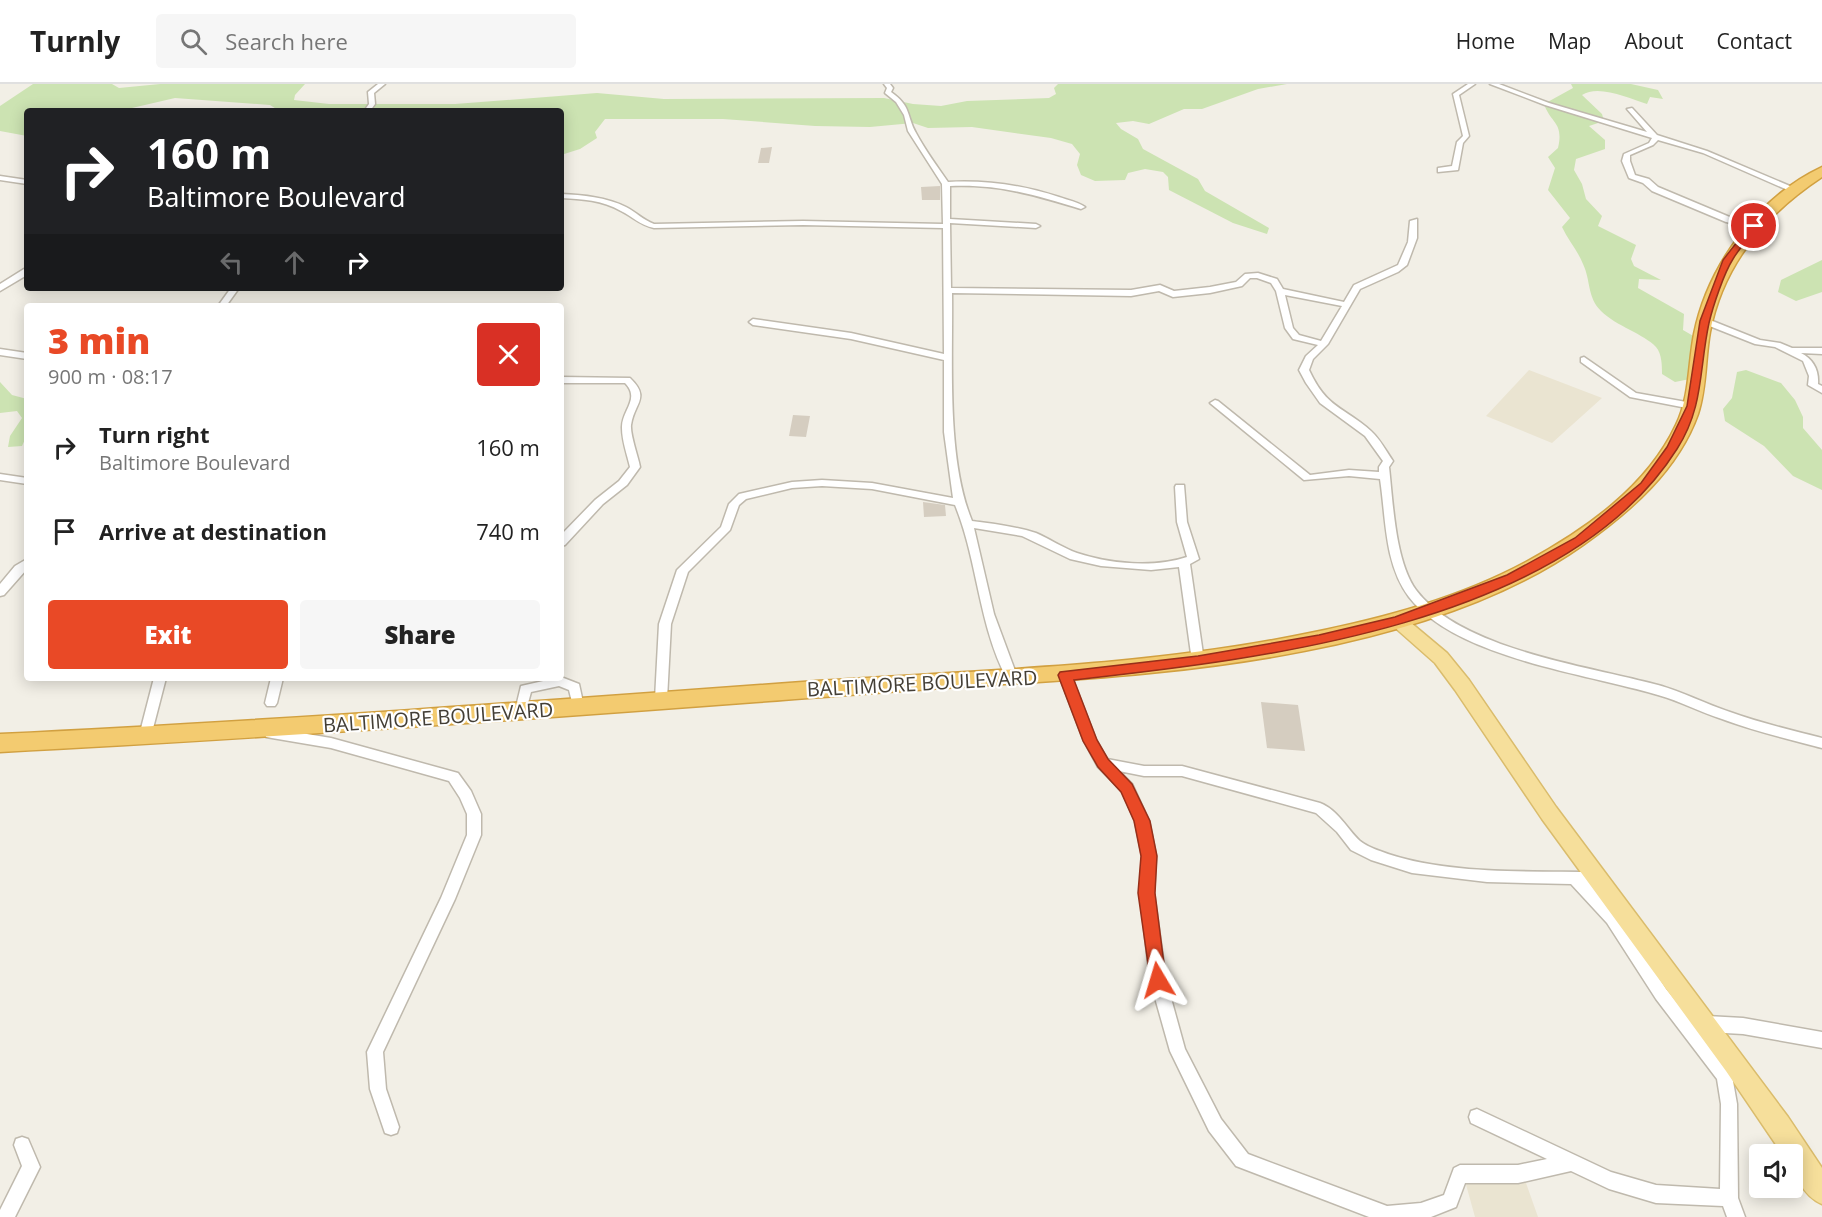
<!DOCTYPE html>
<meta charset="utf-8">
<style>
:root{--surface:#fff;--page:#f6f6f6;--text:#222;--muted:#767676;--line:#e0e0e0;--accent:#e94926}
body{margin:0;font-family:"Open Sans",sans-serif;background:var(--page);color:var(--text);height:100vh;display:flex;flex-direction:column;font-size:22px;white-space:nowrap}
*{box-sizing:border-box;margin:0}
p{font-size:20px;color:var(--muted)}
.icon{flex:none;width:33px;height:33px;fill:none;stroke:currentColor;stroke-width:2;stroke-linecap:round;stroke-linejoin:round}
.map{position:relative;flex:1;overflow:hidden}
.panel{position:absolute;left:24px;top:219px;width:540px;height:378px;display:flex;flex-direction:column;background:var(--surface);border-radius:6px;box-shadow:0 3px 15px #0003}
.panel>*{flex:none}
.banner{position:absolute;left:24px;top:24px;width:540px;height:183px;border-radius:6px;box-shadow:0 3px 15px #0003;background:#202124;color:#fff;overflow:hidden}
.buttons{position:absolute;left:1749px;top:1060px;display:grid;gap:12px}
.buttons a{display:grid;place-items:center;width:54px;height:54px;border-radius:6px;background:var(--surface);box-shadow:0 3px 15px #0003;font-size:30px}
.pin{position:absolute;display:grid;place-items:center;width:51px;height:51px;color:#fff;margin:-26px;border:3px solid #fff;border-radius:50%;box-shadow:0 2px 6px #0007}
.me{position:absolute;width:66px;margin:-33px;rotate:353deg;stroke-linejoin:round;filter:drop-shadow(0 0 4px #0008)}
.turn{display:flex;align-items:center;gap:21px;height:126px;padding:0 24px;font-size:27px}
.turn .icon{width:78px;height:78px;stroke-width:2.5}
.turn b{display:block;font-size:42px;line-height:51px}
.lanes{display:flex;align-items:center;height:57px;padding:0 24px;background:#0003;justify-content:center;gap:30px;direction:ltr}
.lanes .off{opacity:.35}
.round{display:grid;place-items:center;flex:none;width:63px;height:63px;border-radius:6px;background:var(--page)}
.summary{display:flex;align-items:center;justify-content:space-between;height:102px;padding:0 24px}
h1{font-size:36px;font-weight:800;line-height:45px;color:var(--accent)}
.action{display:flex;gap:12px;margin-top:auto;padding:12px 24px}
.action a{flex:1;height:69px;border-radius:6px;background:var(--accent);color:#fff;font-size:24px;font-weight:800;line-height:69px;text-align:center}
.action a+a{background:var(--page);color:var(--text)}
ul{padding:0;list-style:none}
li{display:flex;align-items:center;gap:18px;height:84px;padding:0 24px}
li div{flex:1}
li b{display:block;font-size:22px}
li em{font-style:normal}
header{display:flex;align-items:center;gap:36px;box-sizing:border-box;height:84px;padding:0 30px;background:var(--surface);border-bottom:2px solid var(--line)}
header strong{font-size:28px}
nav{display:flex;gap:33px;margin-inline-start:auto;font-size:21px}
.search{width:420px;height:54px;background:var(--page);display:flex;align-items:center;gap:15px;box-sizing:border-box;padding:0 21px;border-radius:6px;color:var(--muted);font-size:22px}
.map>svg:first-child{display:block}
</style>
<header>
<strong>Turnly</strong>
<div class="search"><svg class="icon" aria-label="search" viewBox="0 0 24 24"><circle cx="10" cy="10" r="6"/><path d="M15 15l6 6"/></svg>Search here</div>
<nav><a>Home</a><a>Map</a><a>About</a><a>Contact</a></nav>
</header>
<div class="map">
<svg width="1822" height="1133" viewBox="0 0 1822 1133">
<rect width="100%" height="100%" fill="#f2efe6"/>
<path fill="#eae4d1" d="M1529 286 1602 314 1552 359 1486 332Z
M1465 1097 1526 1099 1538 1133H1475Z"/>
<path fill="#cce3b2" d="M33 0H112L119 4 160 0H305L295 11 294 16 329 20H455L597 9 664 15 884 14 913 20 941 22 967 17 1049 14 1056 10 1054 4 1058 0H1287L1258 5 1202 25H1184L1149 40 1133 37 1116 39 1121 45 1138 55 1143 65 1198 95 1205 107 1269 144 1267 150 1233 139 1169 106 1168 93 1163 88 1145 85 1128 89 1125 96 1095 97 1081 91 1077 81 1080 70 1072 60 1051 54 972 43 928 44 913 39 870 43 815 42 723 35H605L595 48 597 54 580 65 561 71V27H299L278 26 270 21 175 14 119 27H27V52L0 47V22Z
M1571 0H1631L1658 6 1663 15 1650 13 1647 20C1629 14 1598 0 1582 11L1602 30 1604 37 1589 42 1605 56V65L1576 75 1574 86 1582 100 1586 115 1602 132 1598 142 1636 161 1631 175 1634 182 1661 196 1639 195 1638 204 1684 230 1683 246 1707 260 1700 293 1675 298 1662 290C1662 282 1662 270 1656 263 1644 250 1616 242 1601 227 1587 213 1591 197 1583 180 1578 167 1568 156 1562 143L1570 134 1548 106 1555 84 1548 73 1558 64C1564 38 1551 40 1544 20L1573 4Z
M1822 176V208L1796 217 1778 208 1781 196Z
M1746 286 1781 299 1795 316 1803 333V344L1822 366V406L1793 392 1764 362 1725 337 1723 325 1732 314 1737 288Z
M0 298 12 311 27 315V351L22 362 8 363 10 352 22 334 17 327 0 329Z"/>
<path fill="#d5cdc0" d="M772 63 769 79H758L761 64Z
M940 102V116H922L921 103Z
M793 331 810 332 806 353 789 352Z
M923 418 945 421 946 432 924 433Z
M1261 618 1298 621 1305 667 1267 664Z"/>
<g fill="none" stroke-linecap="round" stroke-linejoin="round">
<defs>
<path id="street" d="M378 0H385L374 9 375 20 370 27H364L369 20 368 8Z
M884 0H890L893 4 891 8C912 23 906 31 916 49 925 66 937 82 948 98 986 96 1023 101 1059 113 1068 116 1078 118 1085 123L1081 125C1034 111 1000 100 950 102V135L1036 140 1040 142 1036 144 950 139 951 204 1131 206 1160 201 1174 207 1210 203 1236 198 1245 190 1258 189 1277 195 1283 205 1344 218 1354 201 1398 181 1408 158 1410 137 1417 135V154L1407 181 1398 188 1360 205 1328 260 1313 275 1309 286C1327 325 1343 322 1371 347 1380 355 1386 367 1393 377L1389 383C1393 418 1395 477 1416 506 1461 566 1589 582 1658 601 1683 608 1706 620 1730 628 1760 639 1791 646 1822 654V664C1788 655 1754 647 1722 635 1700 628 1680 617 1658 611 1587 590 1456 574 1409 513 1384 480 1386 433 1380 395L1349 392 1304 396 1210 319 1215 316 1218 317 1310 391 1349 386 1379 388V383L1383 377 1365 352 1320 319 1306 299 1299 286 1306 272 1318 261 1293 255 1285 244 1276 207 1271 199 1257 194H1250L1242 202 1210 209 1173 213 1159 207 1131 212 952 209C953 277 946 374 972 437 993 440 1015 442 1036 449 1050 455 1063 464 1077 469 1110 480 1154 484 1187 473L1177 438 1175 403 1176 401H1184L1187 438 1199 475 1190 480 1204 577 1202 580H1194L1192 577 1179 483 1151 486 1101 482 1070 475 1022 452 974 444 994 530 1017 592 1015 595H1007C978 540 978 477 955 421L872 405 822 402 792 404 746 415 739 421 730 446 688 488 671 540 667 615 665 618H657L655 615 659 540 677 486 721 443 729 420 739 410 792 398 822 396 872 399 953 414 944 348V276L851 255 753 241 749 238 753 235 851 249 944 270 943 144 803 141 654 144C640 141 633 133 621 127 602 116 582 115 561 114V110C583 111 606 113 626 123 636 128 643 136 654 140L803 137 943 140 942 100 908 47 904 31 896 18 885 9 887 4ZM1285 211 1342 222 1321 257 1299 251 1293 244Z
M1468 0H1475L1459 11 1469 52 1463 59 1458 86 1438 88V84L1452 82 1457 58 1463 52 1453 10Z
M1490 0H1499L1549 19 1647 48 1627 25 1632 24 1657 51 1707 67 1797 105 1790 107 1703 69 1658 56 1653 61 1630 71V77L1635 91 1649 95 1658 103 1732 134 1758 142 1754 144 1726 138 1652 107 1643 99 1629 94 1622 77 1624 70 1649 59 1652 54 1545 21Z
M0 92 27 96V100L0 96Z
M24 185H27V191L0 207V200Z
M231 204H239L226 222H218Z
M1705 234 1760 256 1780 259 1792 264H1822V270L1801 269C1813 275 1819 286 1818 300L1822 302V309L1808 301 1809 292 1803 277 1775 263 1755 260 1702 239V235Z
M0 265 27 269V275L0 271Z
M1584 273 1636 309 1692 319 1697 322 1692 325 1630 313 1581 278V274Z
M561 293 630 294C651 314 634 319 631 341 630 351 638 372 640 383L627 401 603 420 565 461 561 462V451L595 416 619 397 630 383C627 370 622 357 622 344 621 327 641 315 625 299H561Z
M0 390 27 394V400L0 396Z
M27 475V485L4 511 0 512V500L15 482Z
M1065 586 1069 588 1071 591 1096 656 1107 675 1144 682H1182L1320 719C1338 726 1347 745 1360 757 1365 761 1374 765 1380 767 1442 791 1530 787 1596 788L1601 790 1603 794 1601 798 1590 800 1617 829 1666 905 1731 986 1737 1020 1738 1114 1745 1133H1727L1723 1122 1656 1119 1609 1105 1571 1087 1518 1099H1465L1456 1123 1431 1133H1369L1236 1082 1209 1047 1170 967 1150 896 1140 809 1142 772 1135 737 1122 707 1098 683 1084 657 1059 591 1061 588ZM1119 687 1144 692H1182L1316 729 1337 748 1351 766 1371 776 1412 789 1487 798 1571 800 1607 839 1656 915 1717 995 1721 1020 1720 1105 1656 1101 1611 1088 1477 1025 1471 1027 1469 1033 1471 1039 1547 1075 1518 1081H1460L1454 1084 1444 1111 1421 1119 1387 1122 1248 1070 1221 1035 1185 965 1166 896 1154 809 1156 772 1149 737 1132 700Z
M561 593 579 600 584 623 582 626H574L569 606 559 602 531 608 525 630H517L515 627 521 602Z
M154 594H166L151 652 150 656H140L139 652Z
M271 594H283L277 619 275 622H267L265 619Z
M271 644 331 654 458 689 471 707 481 730V751L455 815 383 968 386 1005 399 1043 397 1049 391 1051 385 1049 370 1005 367 968 441 814 467 751V730L460 714 449 697 331 664 266 653 265 649 266 645Z
M1707 932 1743 934 1822 948V964L1743 950 1707 948 1701 945 1699 940 1701 935Z
M22 1053 28 1055 40 1083 15 1133H0V1126L22 1082 14 1061 16 1055Z"/>
<path id="primary" d="M1398 531 1404 533 1447 569 1469 596 1556 723 1788 1033 1822 1084V1120C1804 1113 1792 1089 1792 1071H1783L1726 987 1542 735 1455 606 1435 579 1392 541 1389 537 1392 533Z"/>
<path id="highway" d="M1822 83V93C1766 130 1723 180 1710 248 1705 275 1707 303 1698 330 1678 386 1631 427 1583 461 1432 568 1185 590 1005 600 922 605 839 612 756 618 504 637 252 655 0 668V650C272 637 544 617 816 597 981 586 1147 583 1310 549 1384 534 1459 514 1526 478 1585 446 1647 403 1676 341 1690 312 1688 280 1694 250 1708 181 1758 113 1822 83Z"/>
</defs>
<use href="#street" stroke="#bfb9ad" stroke-width="3"/>
<use href="#primary" stroke="#dabc6c" stroke-width="3"/>
<use href="#highway" stroke="#d1a041" stroke-width="3"/>
<use href="#street" fill="#fff" fill-rule="evenodd"/>
<use href="#primary" fill="#f6df9b" fill-rule="evenodd"/>
<use href="#highway" fill="#f3cb70" fill-rule="evenodd"/>
</g>
<path fill="#e94926" stroke="#972f19" stroke-width="1.5" d="M1751 140 1758 142C1750 153 1740 163 1733 175 1724 189 1713 222 1709 239 1699 285 1704 323 1677 365 1566 541 1262 575 1074 596L1097 656 1108 675 1132 700 1150 737 1157 772 1155 809 1166 896 1164 901 1158 904 1151 901 1138 809 1141 772 1134 737 1121 708 1098 683 1083 657 1058 591 1060 588 1198 572 1319 551 1395 533 1507 491 1575 454 1641 399 1667 363 1687 322 1700 237 1723 176Z"/>
<g text-anchor="middle" dominant-baseline="central" stroke-width="4.5" stroke-linejoin="round" paint-order="stroke">
<g font-size="20" fill="#443f36" stroke="#fff">
<text transform="translate(922 599) rotate(-3)">BALTIMORE BOULEVARD</text>
<text transform="translate(438 633) rotate(-4)">BALTIMORE BOULEVARD</text>
</g>
</g>
</svg>
<div class="buttons">
<a><svg class="icon" aria-label="sound" viewBox="0 0 24 24"><path d="M4 9h4l5-4v14l-5-4H4zM17 9q2 3 0 6"/></svg></a>
</div>
<div class="pin" style="left:1754px;top:142px;background:#d93025"><svg class="icon" aria-label="arrive" viewBox="0 0 24 24"><path d="M6 21V4h12l-3 4 3 4H6"/></svg></div>
<svg class="me" style="left:1158px;top:896px" viewBox="-20 -20 40 40"><path d="M0-17L14 15 0 8-14 15z" fill="#e94926" stroke="#fff" stroke-width="4"/></svg>
<div class="banner">
<div class="turn"><svg class="icon" aria-label="right" viewBox="0 0 24 24"><path d="M7 20v-9h11M14 6l5 5-5 5"/></svg><div><b>160 m</b>Baltimore Boulevard</div></div>
<div class="lanes"><svg class="icon off" aria-label="left" viewBox="0 0 24 24"><path d="M17 20v-9H6M10 6l-5 5 5 5"/></svg><svg class="icon off" aria-label="ahead" viewBox="0 0 24 24"><path d="M12 20V5M6 11l6-6 6 6"/></svg><svg class="icon" aria-label="right" viewBox="0 0 24 24"><path d="M7 20v-9h11M14 6l5 5-5 5"/></svg></div>
</div>
<section class="panel">
<div class="summary"><div><h1>3 min</h1><p>900 m · 08:17</p></div><a class="round" style="background:#d93025;color:#fff"><svg class="icon" aria-label="close" viewBox="0 0 24 24"><path d="M6 6l12 12M18 6L6 18"/></svg></a></div>
<ul>
<li><svg class="icon" aria-label="right" viewBox="0 0 24 24"><path d="M7 20v-9h11M14 6l5 5-5 5"/></svg><div><b>Turn right</b><p>Baltimore Boulevard</p></div><em>160 m</em></li>
<li><svg class="icon" aria-label="arrive" viewBox="0 0 24 24"><path d="M6 21V4h12l-3 4 3 4H6"/></svg><div><b>Arrive at destination</b></div><em>740 m</em></li>
</ul>
<div class="action"><a>Exit</a><a>Share</a></div>
</section>
</div>
